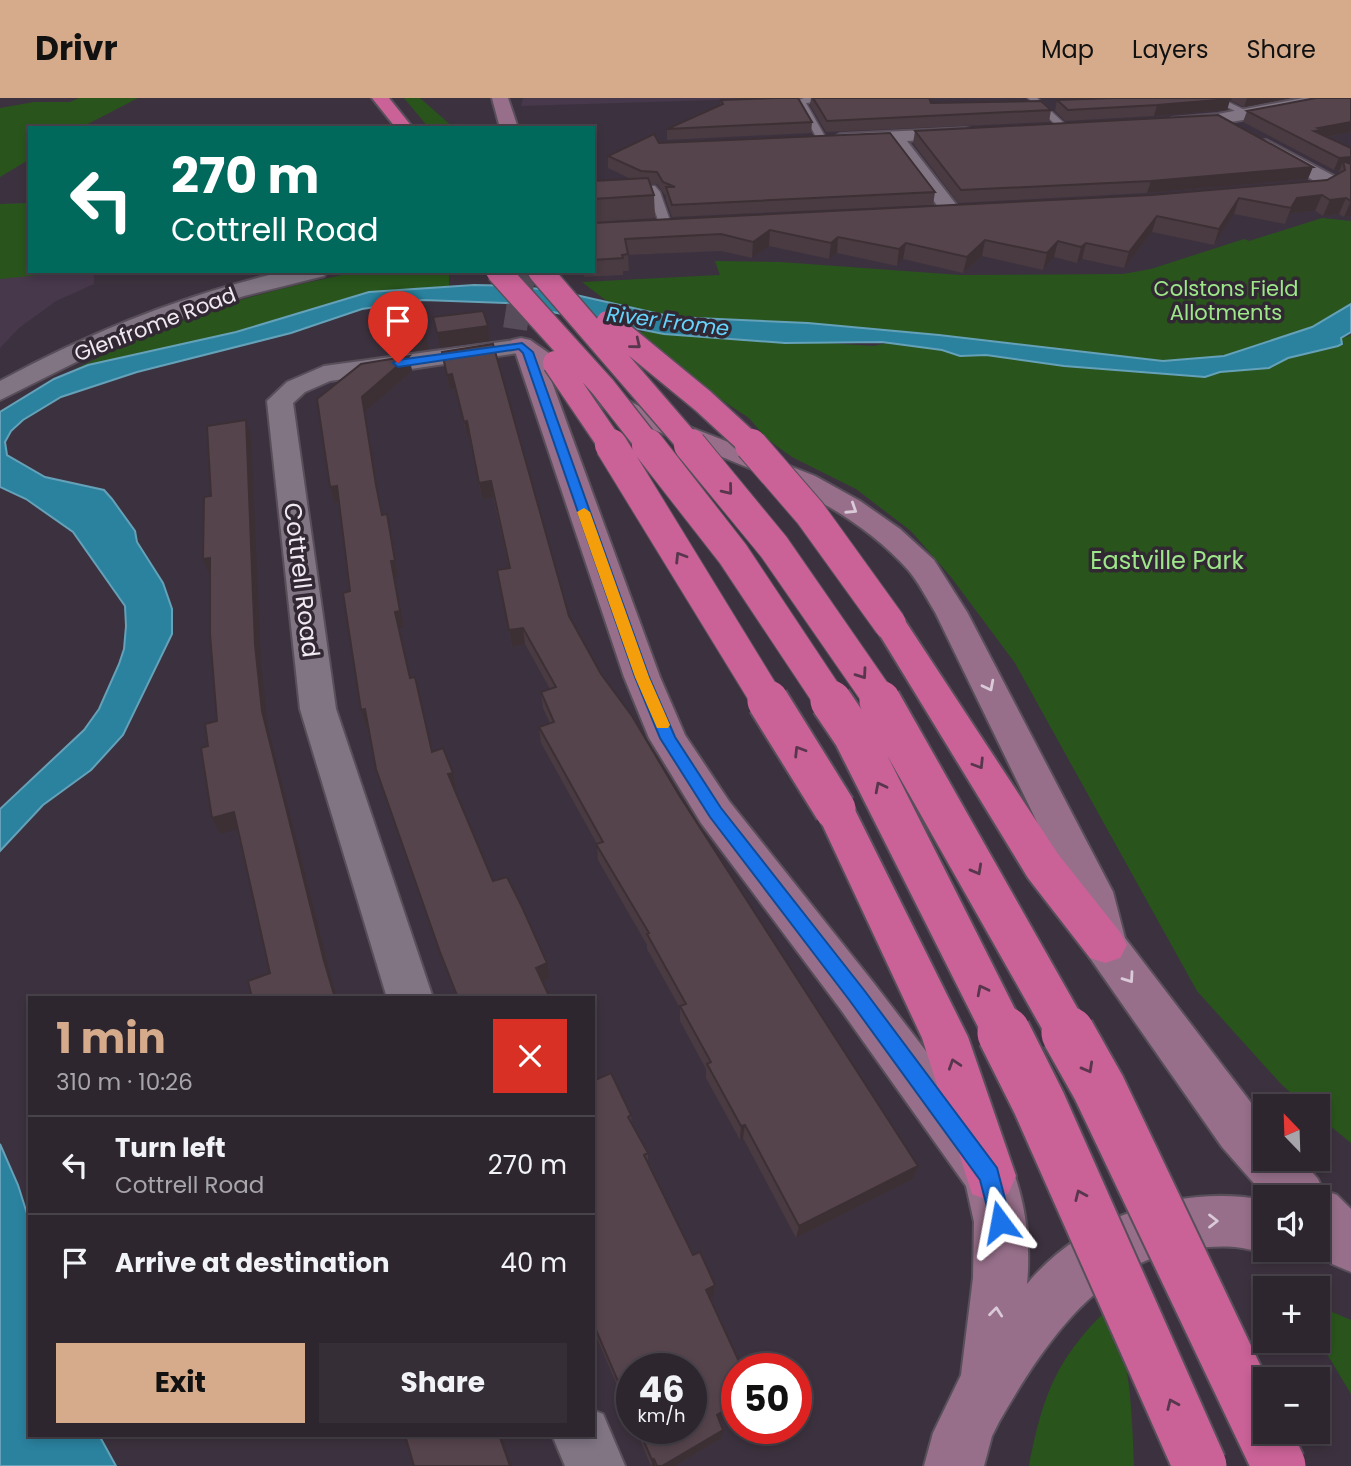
<!DOCTYPE html>
<meta charset="utf-8">
<style>
:root{--surface:#2d262f;--page:#352e37;--text:#f1f3f6;--muted:#a7a5aa;--line:#48434b;--accent:#d6ab8b}
body{margin:0;font-family:Poppins,sans-serif;background:var(--page);color:var(--text);height:100vh;display:flex;flex-direction:column;font-size:26px;white-space:nowrap}
*{box-sizing:border-box;margin:0}
p{font-size:23px;color:var(--muted)}
.icon{flex:none;width:38px;height:38px;fill:none;stroke:currentColor;stroke-width:2;stroke-linecap:round;stroke-linejoin:round}
.map{position:relative;flex:1;overflow:hidden}
.details{position:absolute;left:28px;top:898px;width:567px;height:441px;display:flex;flex-direction:column;background:var(--surface);border-radius:0px;box-shadow:0 4px 10px #0003,0 0 0 2px var(--line)}
.details>*{flex:none}
.top-card{position:absolute;left:28px;top:28px;width:567px;height:147px;border-radius:0px;box-shadow:0 4px 10px #0003,0 0 0 2px var(--line);background:#00695c;color:#fff;overflow:hidden}
.needle{width:46px;rotate:337deg}
.buttons{position:absolute;left:1253px;top:996px;display:grid;gap:14px}
.buttons a{display:grid;place-items:center;width:77px;height:77px;border-radius:0px;background:var(--surface);box-shadow:0 4px 10px #0003,0 0 0 2px var(--line);font-size:35px}
.speed{position:absolute;left:616px;top:1255px;display:flex;gap:14px;font-size:35px;font-weight:700;text-align:center}
.speed>*{display:grid;place-content:center;width:91px;height:91px;border-radius:50%;background:var(--surface);box-shadow:0 4px 10px #0003,0 0 0 2px var(--line);line-height:1}
.speed small{font-size:18px;font-weight:400}
.speed .limit{border:10px solid #d22;background:#fff;color:#111}
.pin{position:absolute;display:grid;place-items:center;width:60px;height:60px;color:#fff;margin:-72px -30px;border-radius:50% 50% 50% 0;rotate:-45deg;box-shadow:0 0 7px #0007}
.pin .icon{rotate:45deg}
.me{position:absolute;width:77px;margin:-38px;rotate:347deg;stroke-linejoin:round;filter:drop-shadow(0 0 5px #0008)}
.turn{display:flex;align-items:center;gap:24px;height:147px;padding:0 28px;font-size:32px}
.turn .icon{width:91px;height:91px;stroke-width:2.5}
.turn b{display:block;font-size:49px;line-height:60px}
.round{display:grid;place-items:center;flex:none;width:74px;height:74px;border-radius:0px;background:var(--page)}
.headline{display:flex;align-items:center;justify-content:space-between;height:119px;padding:0 28px}
h1{font-size:42px;font-weight:700;line-height:52px;color:var(--accent)}
.cta{display:flex;gap:14px;margin-top:auto;padding:14px 28px}
.cta a{flex:1;height:80px;border-radius:0px;background:var(--accent);color:#111;font-size:28px;font-weight:700;line-height:80px;text-align:center}
.cta a+a{background:var(--page);color:var(--text)}
ul{padding:0;list-style:none}
li{display:flex;align-items:center;gap:21px;height:98px;padding:0 28px;border-top:2px solid var(--line)}
li div{flex:1}
li b{display:block;font-size:26px}
li em{font-style:normal}
header{display:flex;align-items:center;gap:42px;box-sizing:border-box;height:98px;padding:0 35px;background:var(--accent);color:#111}
header strong{font-size:33px}
nav{display:flex;gap:38px;margin-inline-start:auto;font-size:24px}
.map>svg:first-child{display:block}
</style>
<header>
<strong>Drivr</strong>
<nav><a>Map</a><a>Layers</a><a>Share</a></nav>
</header>
<div class="map">
<svg width="1351" height="1368" viewBox="0 0 1351 1368">
<rect width="100%" height="100%" fill="#3c323f"/>
<path fill="#47384b" d="M523 0H776L521 8Z
M30 105V173H94V186L56 203 19 230 0 250V106Z"/>
<path fill="#29551c" d="M79 0H138L80 30H30V61L0 79V10L34 4H70Z
M404 0H420L454 30H429Z
M30 105V173L59 175 0 181V106Z
M1322 120 1351 123V206L1312 229 1224 258 1163 263 939 237 808 225 673 219 612 207 582 184 720 177 715 163 780 164 960 177 1123 176 1151 171 1244 141 1249 143Z
M360 173H449V189L378 194 236 234 73 272C128 245 182 220 241 202 280 190 320 182 360 173Z
M632 233 874 248 886 245 1163 270 1339 236 1347 239 1351 237V1045L1318 1018V1008H1306L1282 987 1197 893 1015 565 951 479 911 433 856 391 792 359 767 341 749 320 679 274Z
M1111 1208C1130 1263 1132 1311 1134 1368H1029C1043 1296 1057 1259 1111 1208Z
M1318 1208 1351 1222V1296L1318 1241Z"/>
<path fill="#2a829f" stroke="#65a1b8" stroke-width="2" d="M474 187 518 188 567 195 673 219 808 225 939 237 1163 263 1224 258 1312 229 1351 206V234L1341 240 1342 246 1338 248 1288 260 1269 270 1220 274 1205 279 1064 268 986 257 960 258 942 252 882 244 785 245 664 236 506 205 423 202 362 211 291 235 137 274 61 299 23 322 11 333 5 344 7 357 45 379 104 392 112 401 135 433 137 444 163 485 172 511V536L123 637 91 672 43 707 0 753V711L84 632 99 611 119 566 124 551 126 528 125 508 73 434 26 401 0 389V314L54 281 88 267 236 234 369 194Z
M0 1046 18 1087 30 1125V1337H99L116 1368H0Z"/>
<g fill="none" stroke-linecap="round" stroke-linejoin="round">
<path stroke="#574d5a" stroke-width="24" stroke-dasharray="24 12" stroke-linecap="butt" d="M515 231 524 173"/>
<defs>
<path id="lane" d="M804 0H844L806 5 827 42 825 44H819L796 3Z
M1028 0H1037L1067 28V32H1061Z
M1209 0H1220L1253 16 1245 18Z
M655 88 660 94 672 128 670 130 660 128 648 93 593 95V89Z"/>
<path id="street" d="M1303 0H1337L1329 5C1304 10 1176 39 1163 25L1172 20 1218 16Z
M965 30 971 31 974 35 971 39 907 43 962 114 959 118H945L890 44 840 46 831 41 840 36Z
M1266 42 1334 78 1337 82 1332 91 1281 100 1274 98 1271 94 1274 90 1316 84 1260 51 1257 47 1260 43Z
M286 173H327L324 178 244 198 161 226 82 261 0 302V283C90 234 186 196 286 173Z
M522 241 531 243 534 248 531 253 330 283 305 294 293 305 336 611 433 900H387L300 611 267 303 287 284 324 268Z
M593 1312 603 1316 625 1368H565L552 1337H593Z"/>
<path id="secondary" d="M492 0H508L518 30H500Z
M521 240 530 242 589 283 649 313 815 378 860 403 900 431 934 462 967 514 1113 794 1125 840 1265 1023V1060H1300L1318 1081 1323 1092 1337 1097 1351 1111V1174L1332 1166 1317 1152 1318 1099H1266L1222 1049 1090 860 1083 847 1071 794 935 514C927 501 919 485 909 473 817 369 663 354 550 279L660 579 685 637 729 703 873 884 1008 1060C1025 1099 1031 1143 1027 1186 1083 1118 1180 1086 1265 1102V1152H1272C1260 1156 1248 1150 1235 1149 1219 1148 1203 1149 1187 1151 1097 1164 1041 1251 999 1324L992 1338 984 1368H924L933 1335 961 1277 973 1180 974 1124 966 1088 841 912 701 725 649 640 624 579 516 256 509 247 512 242Z"/>
<path id="highway" d="M372 0H389L413 30H396Z
M890 515 902 518 1058 756 1120 834 1127 847 1120 860 1105 865 1090 860 1028 780 873 526 878 518Z
M835 696 849 700 968 939 1016 1078 1008 1096 990 1103 972 1096 922 940 815 711 821 700Z"/>
</defs>
<use href="#lane" stroke="#584f5a" stroke-width="3"/>
<use href="#street" stroke="#584f5a" stroke-width="4"/>
<use href="#secondary" stroke="#584f5a" stroke-width="4"/>
<use href="#highway" stroke="#584f5a" stroke-width="4"/>
<use href="#lane" fill="#817584" fill-rule="evenodd"/>
<use href="#street" fill="#817584" fill-rule="evenodd"/>
<use href="#secondary" fill="#976f8a" fill-rule="evenodd"/>
<use href="#highway" fill="#ca6297" fill-rule="evenodd"/>
<defs>
<path id="highway-bridge-far3" d="M498 173 603 289 650 349
M540 173 692 349
M608 225 703 303 753 349
M555 265 612 349"/>
<path id="highway-bridge-far2" d="M611 347 769 605
M648 347 733 456 832 605
M690 347 774 449 882 605
M751 347 810 415 890 526"/>
<path id="highway-bridge-far1" d="M768 603 835 711
M831 603 854 637 1005 937
M880 603 1069 937"/>
<path id="highway-bridge" d="M1004 935 1039 1005 1200 1368
M1068 935 1099 990 1279 1368"/>
</defs>
<use href="#highway-bridge-far3" stroke="#584f5a" stroke-width="27" stroke-linecap="butt"/>
<use href="#highway-bridge-far2" stroke="#584f5a" stroke-width="34" stroke-linecap="butt"/>
<use href="#highway-bridge-far1" stroke="#584f5a" stroke-width="45" stroke-linecap="butt"/>
<use href="#highway-bridge" stroke="#584f5a" stroke-width="57" stroke-linecap="butt"/>
<use href="#highway-bridge-far3" stroke="#ca6297" stroke-width="24"/>
<use href="#highway-bridge-far2" stroke="#ca6297" stroke-width="32"/>
<use href="#highway-bridge-far1" stroke="#ca6297" stroke-width="41"/>
<use href="#highway-bridge" stroke="#ca6297" stroke-width="53"/>
</g>
<path fill="#4a3a41" d="M811 0H929L931 5 1051 12 1049 24 826 34 810 7Z
M1114 0H1289L1244 9 1230 2 1227 12 1154 18 1065 23 1055 13 1057 2Z
M1351 0V34L1327 39 1351 50V118L1344 119 1339 116 1323 118 1315 113 1291 115 1285 126 1234 116 1214 147 1152 134 1124 170 1082 161 1077 165 1054 159 1043 172 982 158 963 175 903 161 897 168 837 155 829 161 769 148 752 160 721 153 628 157 629 173H623V177L584 179 583 173H593V83L631 81 608 70V58L659 45 935 94 933 107 672 119 666 102V97L664 96 657 86H650L654 97 655 120 597 124 1152 97 1327 82 1338 76 1340 72H1334L1243 24 1247 13Z
M721 2 812 24 811 35 667 42V31L720 7Z
M915 33 1308 81 1147 95 958 105 913 45Z
M442 254 569 518 601 576 918 1068 913 1081 796 1140 743 1040 740 1042 706 980V971L680 923V910L647 851V847L598 762 597 746 541 645 539 629 550 625 543 610 541 594 550 591 525 546 512 549 497 472 509 470 493 399 482 401 469 339H467L455 291 450 292Z
M409 258 412 273 365 314 380 403 382 417 391 432 398 479H395L404 530H399L410 580 432 654 453 675 457 691 454 692 493 783 550 880 542 883 550 900H457L445 869 381 687 376 671 368 628 366 629 361 612 350 493 339 405H334L330 389 317 301Z
M593 983 631 1017 632 1026 648 1055V1065L693 1157 715 1187 714 1198 710 1200 719 1323 722 1340 675 1368H651L635 1330H691L632 1270V1322L593 1231Z"/>
<path fill="#3c3035" d="M1247 0H1289L1244 9Z
M1230 1 1227 12 1154 18 1157 7Z
M1351 24V34L1320 40 1314 33 1318 30Z
M1351 59V70L1343 63 1340 72H1334L1339 60Z
M1313 69 1308 81 1147 95 1151 83Z
M1322 97 1315 113 1291 115 1285 126 1291 110 1297 100Z
M1239 100 1234 116 1214 147 1219 131Z
M1346 100 1339 116 1323 118 1330 102Z
M1351 103V118L1344 119Z
M1157 118 1152 134 1124 170 1129 154Z
M770 132 769 148 752 160 753 144Z
M838 139 837 155 829 161 831 145Z
M985 142 982 158 963 175 967 159Z
M1058 143 1054 159 1043 172 1047 155Z
M906 145 903 161 897 168 899 151Z
M1086 145 1082 161 1077 165 1081 149Z
M488 228 490 243 440 250 437 235Z
M426 236 429 251 394 256 391 241Z
M409 258 412 273 365 314 380 403 376 387 362 299Z
M452 276 455 291 450 292 447 277Z
M246 322 251 337 261 564 268 630 331 878 337 900H335L324 863 262 613 255 547Z
M467 323 469 339H467L464 324Z
M491 383 493 399 482 401 479 385Z
M337 388 342 404 334 405 330 389Z
M387 416 391 432 398 479H395L404 530H399L395 514Z
M210 460 217 476 210 477 203 461Z
M523 530 525 546 512 549 509 532Z
M365 611 370 628 366 629 361 612Z
M453 675 457 691 452 692 448 676Z
M234 714 241 730 220 736 212 720Z
M547 865 550 880 539 885 536 870Z
M745 1027 743 1040 740 1042 741 1028Z
M918 1068 913 1081 796 1140 799 1128Z
M715 1187 714 1198 705 1203 706 1192Z
M737 1305V1313L716 1326 717 1317Z
M723 1332 722 1340 675 1368H662Z
M499 1337H501L512 1368H510Z
M654 1361 655 1368H652V1362Z"/>
<path fill="#56444c" stroke="#3c3035" stroke-width="2" d="M775 0H798L812 24 667 31 723 6 721 2Z
M813 0H929L931 5 1041 3 1051 12 827 23Z
M1114 0H1229L1230 1 1157 7 1068 12 1057 2Z
M1316 0H1351V24L1318 30 1323 32 1314 33 1351 50V59L1339 60 1247 13Z
M1218 17 1313 69 1151 83 961 92 915 33Z
M890 35 935 94 672 107 666 89H675L663 84 657 74 641 73 608 58 654 36 659 45Z
M1343 63 1351 66V103L1346 100 1330 102 1322 97 1297 100 1291 110 1239 100 1219 131 1157 118 1129 154 1086 145 1081 149 1058 143 1047 155 985 142 967 159 906 145 899 151 838 139 831 145 770 132 753 144 721 136 625 141 628 156 622 157 623 160 593 162V125L1152 97 1327 82 1345 72Z
M648 80 654 97 593 101V83Z
M483 213 488 228 437 235 433 219Z
M415 222 426 236 391 241Z
M493 246 569 518 601 576 632 618 679 697 918 1068 799 1128 745 1027 741 1028 707 966 711 964 680 908 686 906 647 836 649 835 596 746 603 744 539 629 554 624 541 594 556 589 523 530 509 532 497 472 510 470 491 383 479 385 467 323 464 324 452 276 447 277 442 254Z
M409 258 362 299 376 387 382 417 387 416 395 463H391L400 513 395 514 410 580 415 579 432 654 443 650 453 675 448 676 493 783 507 779 523 811 547 865 536 870 550 900H458L440 854 376 671 365 611 361 612 343 495 350 493 337 388 330 389 317 301 361 266Z
M246 322 255 547 262 613 324 863 335 900H252L248 883 270 875 234 714 212 720 201 650 208 648 205 626 217 623 210 536V460L203 461 204 399 211 398 207 328Z
M611 975 631 1017 628 1019 648 1055 644 1057 693 1157 700 1154 715 1187 706 1192 742 1270H737V1305L717 1317 723 1332 662 1368H657L654 1361 652 1362 638 1330H691V1270H632V1316L593 1225V983Z
M405 1337H499L510 1368H414Z"/>
<defs><path id="oneway-chevron" d="M-2-3.5L2.5 0L-2 3.5" fill="none" stroke-width="1.6" stroke-linecap="round" stroke-linejoin="round" transform="scale(1.75)"/></defs>
<g stroke="#58364d">
<use href="#oneway-chevron" transform="translate(636 246) rotate(39)"/>
<use href="#oneway-chevron" transform="translate(728 392) rotate(51)"/>
<use href="#oneway-chevron" transform="translate(680 459) rotate(-122)"/>
<use href="#oneway-chevron" transform="translate(862 576) rotate(55)"/>
<use href="#oneway-chevron" transform="translate(799 653) rotate(-122)"/>
<use href="#oneway-chevron" transform="translate(979 666) rotate(58)"/>
<use href="#oneway-chevron" transform="translate(880 689) rotate(-117)"/>
<use href="#oneway-chevron" transform="translate(977 772) rotate(61)"/>
<use href="#oneway-chevron" transform="translate(982 892) rotate(-117)"/>
<use href="#oneway-chevron" transform="translate(954 966) rotate(-108)"/>
<use href="#oneway-chevron" transform="translate(1088 970) rotate(61)"/>
<use href="#oneway-chevron" transform="translate(1080 1097) rotate(-114)"/>
<use href="#oneway-chevron" transform="translate(1172 1306) rotate(-114)"/>
</g>
<g stroke="#dacad8">
<use href="#oneway-chevron" transform="translate(852 411) rotate(33)"/>
<use href="#oneway-chevron" transform="translate(989 588) rotate(63)"/>
<use href="#oneway-chevron" transform="translate(1129 880) rotate(55)"/>
<use href="#oneway-chevron" transform="translate(1213 1123)"/>
<use href="#oneway-chevron" transform="translate(996 1214) rotate(-84)"/>
</g>
<path fill="#1a73e8" stroke="#114b97" stroke-width="2" d="M522 245 533 254 649 579 675 639 721 710 864 892 997 1070 1011 1124 1008 1132 1000 1135 993 1132 980 1082 850 903 710 719 660 640 635 579 523 255 519 251 398 269 393 265 398 262Z"/>
<path fill="#f59e0b" d="M584 410 590 414 649 579 670 627 668 630H657L635 579 577 414Z"/>
<g text-anchor="middle" dominant-baseline="central" stroke-width="7" stroke-linejoin="round" paint-order="stroke">
<g font-size="21" fill="#9de789" stroke="#322834">
<text x="1226" y="190">Colstons Field<tspan x="1226" dy="24">Allotments</tspan></text>
</g>
<g font-size="21" font-style="italic" fill="#65d5fd" stroke="#322834">
<text transform="translate(668 223) rotate(7)">River Frome</text>
</g>
<g font-size="21" fill="#f0e9f2" stroke="#322834">
<text transform="translate(155 226) rotate(-21)">Glenfrome Road</text>
</g>
<g font-size="24" fill="#9de789" stroke="#322834">
<text x="1167" y="462">Eastville Park</text>
</g>
<g font-size="24" fill="#f0e9f2" stroke="#322834">
<text transform="translate(302 482) rotate(83)">Cottrell Road</text>
</g>
</g>
</svg>
<div class="buttons">
<a><svg class="needle" viewBox="-14 -14 28 28"><path d="M0-13l5 13h-10z" fill="#e53935"/><path d="M0 13l5-13h-10z" fill="#a7a5aa"/></svg></a>
<a><svg class="icon" aria-label="sound" viewBox="0 0 24 24"><path d="M4 9h4l5-4v14l-5-4H4zM17 9q2 3 0 6"/></svg></a>
<a>+</a>
<a>−</a>
</div>
<div class="speed"><div>46<small>km/h</small></div><div class="limit">50</div></div>
<div class="pin" style="left:398px;top:265px;background:#d93025"><svg class="icon" aria-label="arrive" viewBox="0 0 24 24"><path d="M6 21V4h12l-3 4 3 4H6"/></svg></div>
<svg class="me" style="left:1000px;top:1124px" viewBox="-20 -20 40 40"><path d="M0-17L14 15 0 8-14 15z" fill="#1a73e8" stroke="#fff" stroke-width="4"/></svg>
<div class="top-card">
<div class="turn"><svg class="icon" aria-label="left" viewBox="0 0 24 24"><path d="M17 20v-9H6M10 6l-5 5 5 5"/></svg><div><b>270 m</b>Cottrell Road</div></div>
</div>
<section class="details">
<div class="headline"><div><h1>1 min</h1><p>310 m · 10:26</p></div><a class="round" style="background:#d93025;color:#fff"><svg class="icon" aria-label="close" viewBox="0 0 24 24"><path d="M6 6l12 12M18 6L6 18"/></svg></a></div>
<ul>
<li><svg class="icon" aria-label="left" viewBox="0 0 24 24"><path d="M17 20v-9H6M10 6l-5 5 5 5"/></svg><div><b>Turn left</b><p>Cottrell Road</p></div><em>270 m</em></li>
<li><svg class="icon" aria-label="arrive" viewBox="0 0 24 24"><path d="M6 21V4h12l-3 4 3 4H6"/></svg><div><b>Arrive at destination</b></div><em>40 m</em></li>
</ul>
<div class="cta"><a>Exit</a><a>Share</a></div>
</section>
</div>
